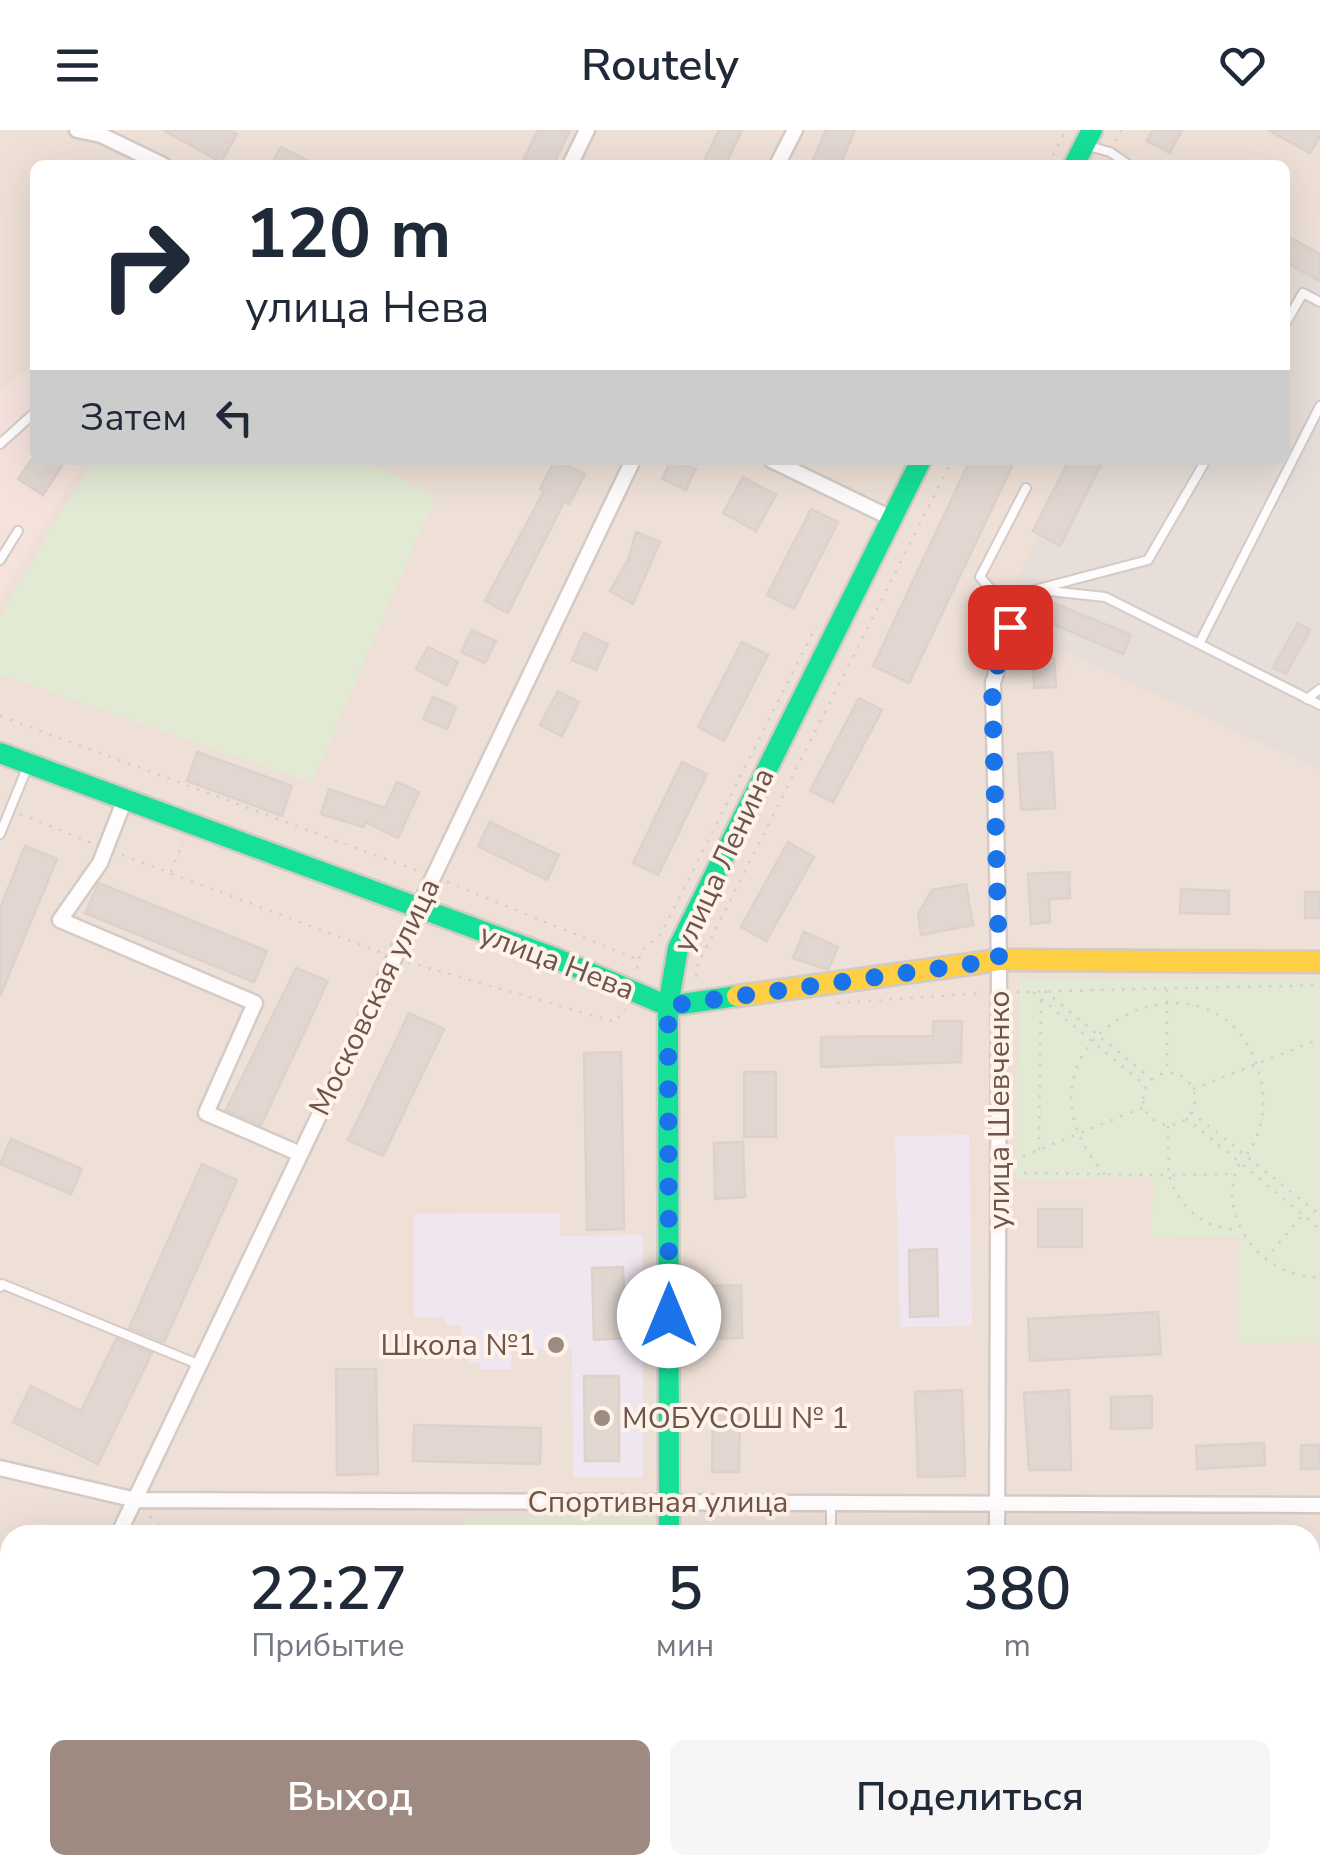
<!DOCTYPE html>
<html lang="ru">
<meta charset="utf-8">
<style>
:root{--surface:#fff;--page:#f6f6f7;--text:#1f2937;--muted:#747a83;--accent:#9f8a82}
body{margin:0;font-family:"Nunito Sans",sans-serif;background:var(--page);color:var(--text);height:100vh;display:flex;flex-direction:column;font-size:38px;white-space:nowrap}
*{box-sizing:border-box;margin:0}
p{font-size:32px;color:var(--muted)}
.icon{flex:none;width:55px;height:55px;fill:none;stroke:currentColor;stroke-width:2;stroke-linecap:round;stroke-linejoin:round}
.map{position:relative;flex:1;overflow:hidden}
.side{position:absolute;left:0px;top:1395px;width:1320px;height:350px;display:flex;flex-direction:column;background:var(--surface);border-radius:30px 30px 0 0;box-shadow:0 10px 40px #0002}
.side>*{flex:none}
.guide{position:absolute;left:30px;top:30px;width:1260px;height:305px;border-radius:15px;box-shadow:0 10px 40px #0002;background:#fff;color:var(--text);overflow:hidden}
.pin{position:absolute;display:grid;place-items:center;width:85px;height:85px;color:#fff;margin:-42px;border-radius:20px;box-shadow:0 5px 15px #0006}
.me{position:absolute;width:110px;margin:-55px;rotate:0deg;stroke-linejoin:round;filter:drop-shadow(0 0 8px #0008)}
.turn{display:flex;align-items:center;gap:35px;height:210px;padding:0 50px;font-size:45px}
.turn .icon{width:130px;height:130px;stroke-width:2.5}
.turn b{display:block;font-size:70px;line-height:85px}
.then{display:flex;align-items:center;height:95px;padding:0 50px;background:#0003;gap:20px;font-size:38px}
.eta{display:flex;justify-content:space-evenly;align-items:center;height:170px;text-align:center}
.eta b{font-size:60px;font-weight:600;line-height:70px}
.action{display:flex;gap:20px;margin-top:auto;padding:20px 50px}
.action a{flex:1;height:115px;border-radius:15px;background:var(--accent);color:#fff;font-size:40px;font-weight:600;line-height:115px;text-align:center}
.action a+a{background:var(--page);color:var(--text)}
header{display:flex;justify-content:space-between;align-items:center;height:130px;padding:0 50px;background:var(--surface);font-size:45px;font-weight:600}
.map>svg:first-child{display:block}
</style>
<header><svg class="icon" aria-label="menu" viewBox="0 0 24 24"><path d="M4 6h16M4 12h16M4 18h16"/></svg>Routely<svg class="icon" aria-label="heart" viewBox="0 0 24 24"><path d="M12 20l-8-8c-3-5 5-10 8-4 3-6 11-1 8 4z"/></svg></header>
<div class="map">
<svg width="1320" height="1745" viewBox="0 0 1320 1745">
<rect width="100%" height="100%" fill="#f5eee8"/>
<path fill="#eee0d6" fill-rule="evenodd" d="M0 0H1320V1745H0ZM35 35H1285V330H35ZM10 1405H1310V1735H10Z"/>
<path fill="#f5e2dc" d="M31 235 35 330H84L0 468V263Z"/>
<path fill="#e7ded9" d="M1285 104 1320 123V640L996 490 1077 330H1285Z
M0 1462 10 1466V1549L1 1568Z"/>
<path fill="#f0e6f0" d="M969 1005 972 1196 900 1197 895 1006Z
M560 1083V1106L643 1105V1348H573L572 1219H512L511 1239H480V1233H469V1212L461 1211V1196H446L445 1187H414V1084Z
M166 1735H636V1745H166Z"/>
<path fill="#e3ead4" d="M92 330H364L435 366 312 653 0 544V487Z
M1320 848V1212L1239 1213V1106L1151 1108 1154 1048 1016 1049 1020 850Z
M465 1387H656L657 1405H466Z
M374 1735H594L575 1741 401 1743Z"/>
<path fill="#e1d7d0" stroke="#ddd1cb" stroke-width="2.5" d="M163 0H230L237 4 221 32Z
M538 0H570L553 35H521Z
M719 0H742L725 35 704 31Z
M826 0H855L840 35H811Z
M1153 0H1182L1170 23 1147 11Z
M1268 0H1320V6L1310 23Z
M281 17 316 35H271Z
M1285 105 1320 124V151L1285 132Z
M31 330H66L43 365 18 349Z
M555 330 585 344 569 374 564 372 508 483 485 471 544 361 540 359Z
M671 330 696 339 686 360 662 349Z
M970 330H1015L909 553 873 536Z
M1069 330H1103L1060 416 1033 401Z
M743 347 776 365 756 401 723 383Z
M811 379 838 392 794 479 767 465Z
M636 402 660 412 633 474 610 461 628 430Z
M1039 467 1131 505 1123 524 1032 485Z
M1298 493 1310 500 1286 544 1273 538Z
M472 500 496 511 485 533 461 522Z
M584 503 608 514 596 540 572 530Z
M742 512 768 525 724 611 698 597Z
M428 517 458 532 447 555 416 539Z
M1054 528 1056 557 1034 558 1033 530Z
M558 561 579 572 562 606 540 595Z
M433 567 456 577 447 599 423 589Z
M859 568 882 580 833 672 810 661Z
M197 622 292 656 282 686 187 651Z
M1052 622 1055 678 1021 680 1018 624Z
M682 632 707 644 658 745 633 733Z
M397 652 419 662 398 708 365 692 363 697 321 684 329 659 385 678Z
M490 692 559 725 547 750 478 716Z
M788 712 814 727 766 811 741 797Z
M25 716 57 729 0 866V778Z
M1069 742 1070 768 1049 769 1050 792 1031 794 1028 744Z
M99 753 267 821 254 852 85 783Z
M966 754 973 795 921 805 918 784 932 760Z
M1181 759 1229 761V784L1180 783Z
M1305 762H1320V788H1305Z
M804 802 838 817 828 840 793 828Z
M296 838 328 851 261 995 226 980Z
M409 883 444 899 383 1026 348 1010Z
M933 891H962L961 932 821 937V907L933 906Z
M621 922 624 1099 587 1100 584 923Z
M744 942H776V1007H744Z
M11 1009 82 1039 71 1064 0 1034Z
M743 1012 745 1067 715 1069 714 1013Z
M202 1034 237 1050 164 1212 129 1198Z
M1038 1079H1082V1117H1038Z
M937 1119 938 1186 910 1187 909 1120Z
M623 1137 626 1208 594 1210 592 1138Z
M741 1155 742 1208 715 1209 713 1156Z
M1158 1182 1161 1224 1030 1231 1028 1189Z
M116 1209 152 1223 98 1334 13 1292 31 1256 81 1281Z
M336 1239H376L378 1344 337 1345Z
M584 1246H619V1331H585Z
M962 1260 965 1346 918 1347 915 1262Z
M1069 1260 1071 1340H1029L1024 1263Z
M1152 1266V1298L1111 1299V1267Z
M713 1280 740 1281 739 1342H712Z
M414 1295 541 1298 540 1334 413 1331Z
M1264 1313 1265 1335 1197 1339 1196 1316Z
M1301 1315H1320V1339H1301Z"/>
<g fill="none" stroke-linecap="round" stroke-linejoin="round">
<defs>
<path id="lane" d="M1085 15 1110 22 1129 35
M1285 194 1303 163 1320 172
M1320 276 1199 514 1320 575
M0 314 32 285
M0 430 18 401
M1040 460 1105 467 1199 514
M1010 497 1034 460 1148 430 1206 330
M999 529 988 498 996 465 980 447 1026 358
M1307 569 1320 559
M0 704 27 638
M0 1157 2 1154 200 1235
M831 1405V1374
M829 1745V1735"/>
<path id="street" d="M77 0 101 5 163 35
M570 35 587 0
M777 35 795 0
M771 330 891 388
M125 669 100 733 60 790 255 873 206 983 298 1023
M0 1338 136 1370 1320 1375
M118 1405 633 330
M997 1405 999 830 993 553 1010 497
M0 1642 10 1621
M996 1745V1735"/>
<path id="fast" d="M1074 35 1092 0
M0 623 555 828 668 876 737 866
M669 1405 668 876 678 818 921 330
M665 1735V1745"/>
<path id="slow" d="M737 866 999 830 1320 832"/>
</defs>
<use href="#lane" stroke="#d4cbc6" stroke-width="12"/>
<use href="#street" stroke="#d4cbc6" stroke-width="19"/>
<use href="#fast" stroke="#d4cac5" stroke-width="25"/>
<use href="#slow" stroke="#d4cac5" stroke-width="25"/>
<path stroke="#d5cdca" stroke-width="2.5" stroke-dasharray="2.5 8" stroke-linecap="butt" d="M1115 11 1121 0
M1048 35 1066 0
M0 586 421 742
M20 684 92 713
M122 725 382 823
M171 742 183 712
M447 752 639 830
M408 832 615 892 625 879
M637 839 641 821 661 804 816 496
M696 847 698 834 952 330
M1167 860V942
M1045 861 1151 949
M1017 862 1320 855
M1033 862 1146 956
M837 873 984 863
M1143 969a26 26 0 1 1 52 0a26 26 0 1 1-52 0Z
M1193 959 1320 909
M1191 982 1320 1085
M1186 988 1320 1099
M1168 996 1169 1045 1233 1044
M1039 1020 1041 869
M1023 1026 1142 978
M1239 1034C1214 1089 1264 1149 1320 1147
M1024 1043 1169 1045C1178 1077 1205 1101 1240 1099
M1105 1044C985 910 1220 792 1260 946 1267 973 1263 1004 1245 1027
M1265 1129 1302 1086
M150 1386 166 1405"/>
<use href="#lane" stroke="#fefcfc" stroke-width="8"/>
<use href="#street" stroke="#fefcfc" stroke-width="14"/>
<use href="#fast" stroke="#16e098" stroke-width="20"/>
<use href="#slow" stroke="#ffcf43" stroke-width="20"/>
</g>
<g fill="none" stroke-linecap="round" stroke-linejoin="round">
<path stroke="#1a73e8" stroke-width="18" stroke-dasharray="0 32.4" d="M669 1186 668 876 999 830 992 553 1010 497"/>
</g>
<g fill="#9f8a82" stroke="#fdf3e9" stroke-width="4">
<circle cx="556" cy="1215" r="10"/>
<circle cx="602" cy="1288" r="10"/>
</g>
<g text-anchor="middle" dominant-baseline="central" stroke-width="8" stroke-linejoin="round" paint-order="stroke">
<g font-size="30" fill="#70544b" stroke="#fdf3e9">
<text transform="translate(724 730) rotate(-65)">улица Ленина</text>
<text transform="translate(557 832) rotate(21)">улица Нева</text>
<text transform="translate(375 867) rotate(-64)">Московская улица</text>
<text transform="translate(999 980) rotate(-90)">улица Шевченко</text>
<text x="658" y="1372">Спортивная улица</text>
</g>
<g font-size="30" fill="#70544b" stroke="#fdf3e9" text-anchor="end">
<text x="536" y="1215">Школа №1</text>
<text x="622" y="1288" text-anchor="start">МОБУСОШ № 1</text>
</g>
</g>
</svg>
<div class="pin" style="left:1010px;top:497px;background:#d93025"><svg class="icon" aria-label="arrive" viewBox="0 0 24 24"><path d="M6 21V4h12l-3 4 3 4H6"/></svg></div>
<svg class="me" style="left:669px;top:1186px" viewBox="-20 -20 40 40"><circle r="19" fill="#fff"/><path d="M0-13L10 11 0 6-10 11z" fill="#1a73e8"/></svg>
<div class="guide">
<div class="turn"><svg class="icon" aria-label="right" viewBox="0 0 24 24"><path d="M7 20v-9h11M14 6l5 5-5 5"/></svg><div><b>120 m</b>улица Нева</div></div>
<div class="then">Затем<svg class="icon" aria-label="left" viewBox="0 0 24 24"><path d="M17 20v-9H6M10 6l-5 5 5 5"/></svg></div>
</div>
<section class="side">
<div class="eta">
<div><b>22:27</b><p>Прибытие</p></div>
<div><b>5</b><p>мин</p></div>
<div><b>380</b><p>m</p></div>
</div>
<div class="action"><a>Выход</a><a>Поделиться</a></div>
</section>
</div>
